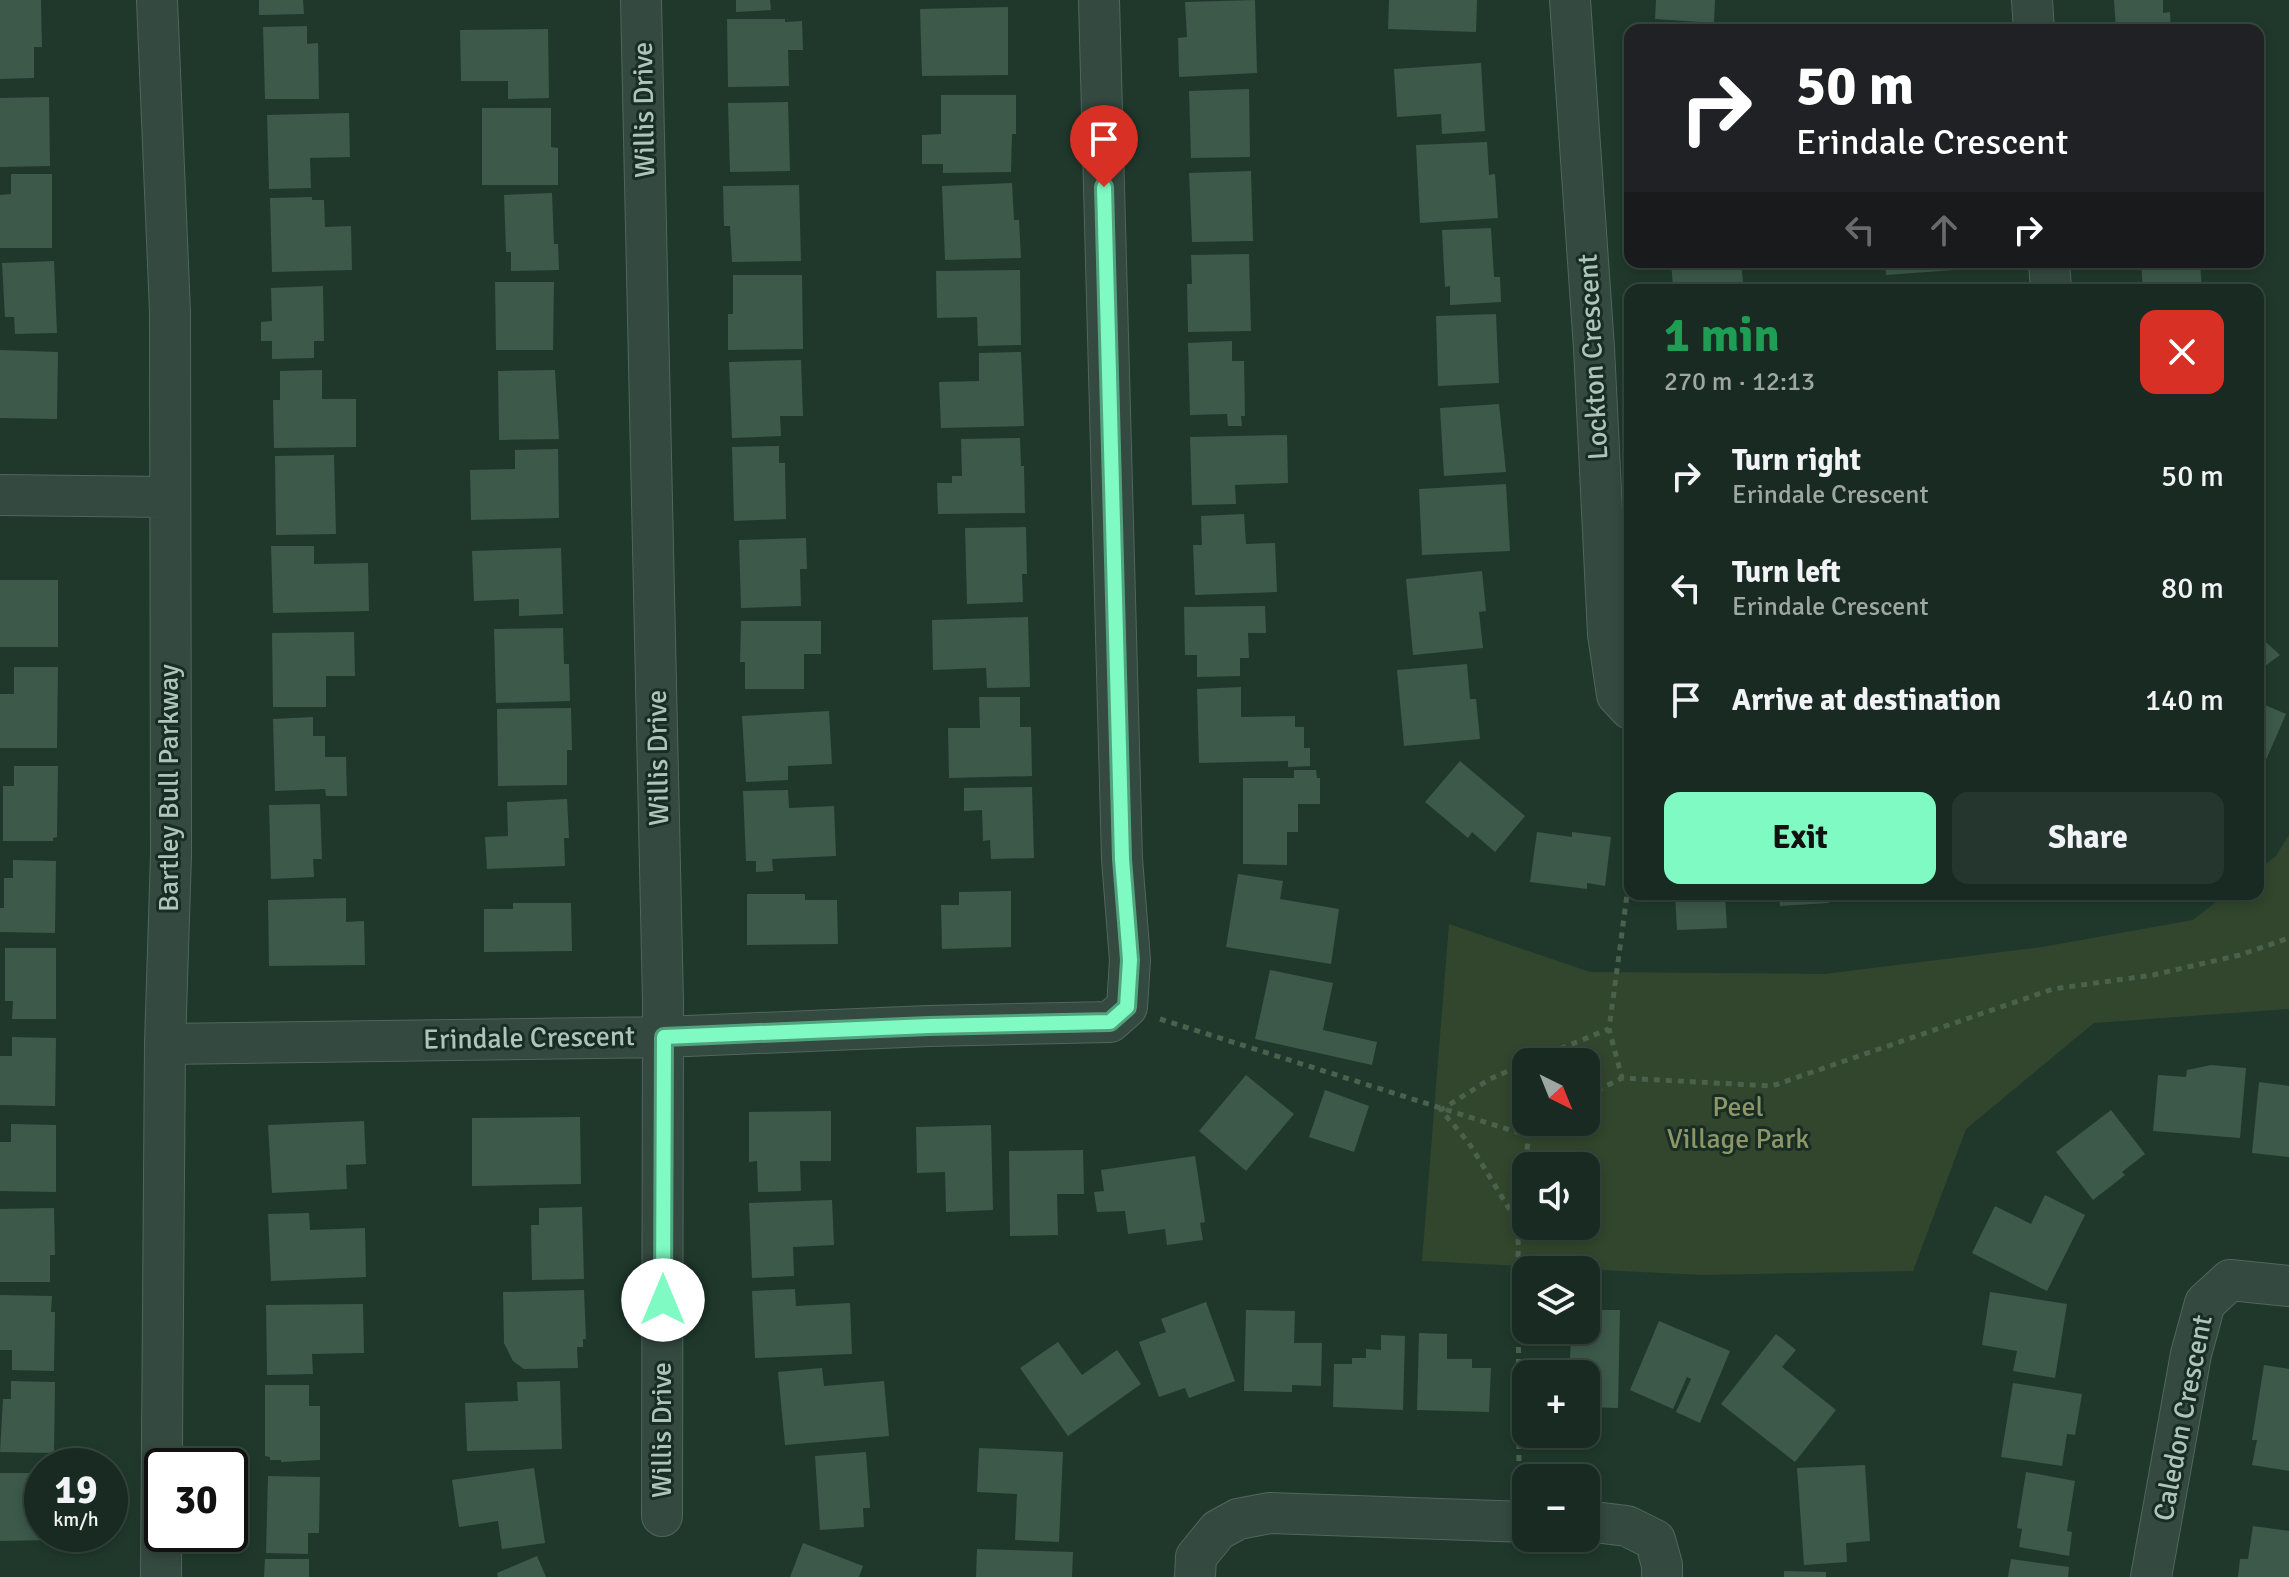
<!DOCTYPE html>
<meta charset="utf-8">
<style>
:root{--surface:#182a21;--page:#25362e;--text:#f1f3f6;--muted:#9fa7a5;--line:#36463f;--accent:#7efac2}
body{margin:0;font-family:Signika,sans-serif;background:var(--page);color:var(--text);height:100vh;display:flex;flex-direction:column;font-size:30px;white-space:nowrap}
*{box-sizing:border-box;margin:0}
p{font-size:26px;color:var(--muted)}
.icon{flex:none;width:44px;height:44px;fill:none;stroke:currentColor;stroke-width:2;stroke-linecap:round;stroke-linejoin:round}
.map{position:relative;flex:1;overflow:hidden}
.side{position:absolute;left:1624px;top:284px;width:640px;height:616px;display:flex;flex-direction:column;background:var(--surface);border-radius:16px;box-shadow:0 4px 12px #0003,0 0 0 2px var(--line)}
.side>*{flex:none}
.top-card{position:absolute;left:1624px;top:24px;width:640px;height:244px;border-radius:16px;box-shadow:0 4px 12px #0003,0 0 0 2px var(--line);background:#202124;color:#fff;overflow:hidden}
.needle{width:52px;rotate:137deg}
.fabs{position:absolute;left:1512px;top:1048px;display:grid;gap:16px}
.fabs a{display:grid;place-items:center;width:88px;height:88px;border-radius:16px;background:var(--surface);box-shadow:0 4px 12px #0003,0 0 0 2px var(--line);font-size:40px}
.speed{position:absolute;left:24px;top:1448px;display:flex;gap:16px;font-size:40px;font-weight:700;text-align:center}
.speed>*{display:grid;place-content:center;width:104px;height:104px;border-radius:50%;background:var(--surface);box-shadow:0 4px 12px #0003,0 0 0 2px var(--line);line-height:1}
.speed small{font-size:20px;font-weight:400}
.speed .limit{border:4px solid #111;border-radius:12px;background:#fff;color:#111}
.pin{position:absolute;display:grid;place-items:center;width:68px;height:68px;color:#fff;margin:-82px -34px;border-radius:50% 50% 50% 0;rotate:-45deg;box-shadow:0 0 8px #0007}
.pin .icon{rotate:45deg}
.me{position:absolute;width:88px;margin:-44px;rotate:0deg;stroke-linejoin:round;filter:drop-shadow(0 0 6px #0008)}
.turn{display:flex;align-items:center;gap:28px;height:168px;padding:0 40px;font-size:36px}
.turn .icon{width:104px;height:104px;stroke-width:2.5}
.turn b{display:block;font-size:56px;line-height:68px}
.lanes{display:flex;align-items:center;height:76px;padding:0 40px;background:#0003;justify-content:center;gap:40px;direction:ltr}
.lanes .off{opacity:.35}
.round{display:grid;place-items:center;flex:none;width:84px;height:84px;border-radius:16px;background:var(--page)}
.head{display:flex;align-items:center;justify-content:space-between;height:136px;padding:0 40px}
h1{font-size:48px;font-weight:700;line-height:60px;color:#1e9e55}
.primary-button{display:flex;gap:16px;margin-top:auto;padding:16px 40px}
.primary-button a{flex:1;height:92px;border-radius:16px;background:var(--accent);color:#111;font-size:32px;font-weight:700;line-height:92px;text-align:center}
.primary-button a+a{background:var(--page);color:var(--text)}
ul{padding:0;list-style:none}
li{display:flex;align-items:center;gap:24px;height:112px;padding:0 40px}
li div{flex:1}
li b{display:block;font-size:30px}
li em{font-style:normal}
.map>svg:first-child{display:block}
</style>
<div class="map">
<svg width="2289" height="1577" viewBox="0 0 2289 1577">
<rect width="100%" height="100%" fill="#20382c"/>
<path fill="#31462c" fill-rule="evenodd" d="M2289 835V1009L2094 1023 1966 1129 1913 1271 1701 1275 1422 1261 1449 924 1590 972 1824 974 2042 947 2193 920 2226 894H2258V870L2276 856ZM1586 1062V1122H1526V1062ZM1586 1166V1226H1526V1166Z"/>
<path fill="#3c594a" d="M0 0H41L42 47H34V78L0 79Z
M259 0H303L304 14 259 15Z
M736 0H770L771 10 736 12Z
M1255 0 1257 73 1179 77 1178 38 1187 37 1185 2Z
M1389 0H1477L1476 32 1388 29Z
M1656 0H1715L1714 23 1655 19Z
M2114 0H2163V13L2170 12 2171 30H2116Z
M1008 7V75L922 76 920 9Z
M727 19H785V22L802 21 803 50H788L789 86 728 87Z
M307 26V44L318 43 319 99H265L263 27Z
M548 29 549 98 508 99V81H461L460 30Z
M1481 63 1485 131 1442 134 1441 114 1397 117 1394 69Z
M1249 89 1250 157 1191 158 1189 91Z
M941 95H1016V134H1012L1011 172 943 173V164H922V135L941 134Z
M49 97 50 166 0 167V98Z
M788 102 790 171 730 172 728 103Z
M482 108H551V147L558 148V185H482Z
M349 113 350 157 310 158 311 188 269 189 267 115Z
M1487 142 1489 175 1495 174 1498 218 1420 223 1416 145Z
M1251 171 1253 241 1192 242 1189 173Z
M11 174H52V248H0V195L11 194Z
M1012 183 1014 220H1019L1021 258 945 260 942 186Z
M799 185 801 261 732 262 730 226H724L723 186Z
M552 193 554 244H558L559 270 511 271V252H506L504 195Z
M312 197V200H324L325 227 351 226 352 270 272 272 270 198Z
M1491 228 1494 277H1500L1501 302 1450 305V286L1445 287 1442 230Z
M1249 254 1251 331 1188 332 1187 284H1192L1191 255Z
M54 261 57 333 15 334 14 317H5L2 263Z
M1671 262H1741L1743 282 1673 287Z
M1885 262H1954V270L1886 275Z
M2141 262H2200L2202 290H2143Z
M1020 270 1021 345 978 346 977 317 937 318 936 271Z
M733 275H802L803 349 728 350V314H733Z
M495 282H554L553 350H496Z
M323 286 324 341H314V358L272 359V341H261V322L272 321 271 288Z
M1496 314 1499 383 1438 386 1436 316Z
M1232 341V361H1244L1245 416H1241L1242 426H1228L1227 414 1190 415 1188 343Z
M0 350 58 352 57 419 0 418Z
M1021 352 1024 426 941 428 939 382 979 381V353Z
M801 360 803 416H780L781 436 732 438 729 362Z
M322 370V399H356V447L274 448 273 400H280V371Z
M555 370 559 439 499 440 498 371Z
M1499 404 1506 472 1444 476 1440 408Z
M1287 435 1288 483 1235 485 1236 504 1192 505 1190 437Z
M1020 438 1021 466H1024L1025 513 938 514 937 483H952V476H962L961 439Z
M779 446V463H785L786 519 734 521 732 447Z
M558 449 559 518 471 520 470 470 515 469V450Z
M334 455 336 534 276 535 275 456Z
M1506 484 1510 551 1422 555 1419 489Z
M1244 514 1246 544 1275 543 1277 592 1195 595 1193 545H1202L1201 516Z
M1026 527 1027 574H1022L1023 602 967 604 965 528Z
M806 538 807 569H800L801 606 741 608 739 540Z
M271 546H314V564L368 563 369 611 273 613Z
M561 548 563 614 519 616V599L474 601 472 551Z
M1482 571 1486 611 1479 612 1483 648 1413 655 1406 579Z
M0 580H58V647H0Z
M1265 606 1266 633H1248L1249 658H1240V676L1197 677V655H1185L1184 607Z
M1028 617 1030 687 987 688 986 668 933 670 932 620Z
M741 621H821V654H804V689H745V662H740Z
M563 628 564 664H569L570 701 496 703 494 629Z
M354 632 355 676H326V707H273L272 633Z
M2258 635 2280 655 2258 671Z
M1467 664 1470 699H1476L1480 739 1404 746 1397 670Z
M14 667H58L57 748H0V694H14Z
M1241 687V717L1295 716V727H1304V748H1310V766L1288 767V761L1199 763 1197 689Z
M979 697H1020V727H1031L1032 776 949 778 948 728H980Z
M2258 702 2286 714 2258 778Z
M571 708 572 750H567V785L498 786 497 709Z
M829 711 832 764 788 766V780L746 782 742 716Z
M313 717V736H325V757H346L347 796H326L325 789 275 791 273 719Z
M1460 761 1525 816 1495 852 1472 832 1468 838 1425 802Z
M14 766H58L57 837 53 838V841H3V786H14Z
M1294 770H1316L1317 778H1320V804H1298V832H1287V865L1243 864V778H1294Z
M1032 787 1034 858 991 859 990 840 983 841 982 810 964 811V788Z
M788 790 789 808 834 806 836 856 772 859 773 871 756 872V861H746L743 791Z
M567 799 569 838H564L565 866 487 869 485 837 508 836 507 802Z
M320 804 322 859H313L314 877 271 879 269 805Z
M1537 832 1572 837V832L1611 837 1605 886 1587 883V889L1530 882Z
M13 860 56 861 55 933 0 932V908H4V878H13Z
M1238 874 1283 881 1280 899 1339 909 1331 964 1226 947Z
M1011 891V947L942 949 941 905H959V892Z
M747 894H805V900H837L838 944 747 945Z
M1675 894H1725L1727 928 1677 930Z
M1779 894H1828L1829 903 1780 906Z
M346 898V922L364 921 365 965 269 966 268 900Z
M513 903H571L572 951 484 952V909H513Z
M5 948H56V1019H12L13 1001H5Z
M1270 970 1333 983 1323 1030 1377 1042 1372 1065 1255 1039Z
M12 1037 56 1038 55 1106 0 1105V1056H12Z
M2211 1065 2246 1068 2240 1138 2153 1131 2158 1075 2186 1077 2187 1070Z
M1246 1075 1294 1114 1246 1171 1199 1131Z
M2259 1082 2289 1086V1157L2252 1153Z
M1325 1090 1369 1106 1354 1152 1309 1137Z
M2111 1110 2145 1154 2122 1172 2125 1175 2093 1200 2056 1152Z
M831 1111V1161H800L801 1191 758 1192 757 1161 749 1162V1112Z
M580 1117 581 1184 472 1186V1118Z
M364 1121 366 1164 346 1165 347 1189 272 1193 268 1125Z
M11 1124 56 1125V1192L0 1191V1142H11Z
M991 1125 993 1210 946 1212 945 1172 917 1173 916 1127Z
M1083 1150 1084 1194H1057L1058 1235 1010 1236 1009 1151Z
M1195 1156 1205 1222 1200 1223 1203 1240 1167 1245 1165 1229 1128 1234 1125 1211 1097 1212 1094 1192 1104 1191 1101 1170Z
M2045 1195 2085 1215 2047 1291 1972 1253 1995 1206 2031 1224Z
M832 1200 834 1245 793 1247 794 1276 752 1278 749 1203Z
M582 1207 584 1279 532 1280 531 1225H539V1208Z
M54 1208 55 1255H50V1282H0V1209Z
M309 1213 310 1230 365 1228 366 1277 271 1281 268 1214Z
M795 1289 796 1306 850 1303 852 1354 755 1358 752 1291Z
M584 1290 586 1339H583V1347H577L578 1368 524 1369 513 1361 504 1343 503 1292Z
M1990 1292 2067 1304 2055 1378 2013 1371 2017 1351 1982 1345Z
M0 1295 52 1296 51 1312H55L54 1371 12 1370V1350H0Z
M1206 1302 1235 1381 1189 1398 1185 1388 1159 1397 1139 1342 1166 1332 1161 1319Z
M363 1304 364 1353 312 1354 313 1374 267 1375 266 1305Z
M1246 1310 1295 1311 1294 1343H1322L1321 1386 1292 1385V1392L1244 1391Z
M1586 1310H1620L1618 1408 1586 1407V1374H1537V1361L1570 1362 1571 1330H1586Z
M1659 1321 1730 1351 1700 1423 1676 1412 1691 1379 1687 1377 1673 1409 1630 1390Z
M1419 1333 1447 1334V1359H1472V1368H1491L1489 1412 1417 1410Z
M1776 1334 1796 1350 1782 1367 1836 1410 1795 1462 1721 1404Z
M1381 1335 1405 1336 1403 1410 1333 1407 1334 1364H1352V1358H1366V1349L1381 1350Z
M1058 1342 1082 1375 1117 1350 1141 1384 1068 1436 1020 1368Z
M2264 1365 2289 1369V1471L2252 1465 2257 1440H2252Z
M822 1368 824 1386 884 1381 889 1436 785 1445 778 1372Z
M11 1381 55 1382 54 1453 0 1452 3 1399H11Z
M560 1381 562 1449 467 1451 465 1403 518 1401 517 1382Z
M2013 1383 2082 1394 2075 1435 2067 1434 2062 1466 2001 1457Z
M265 1385H309V1406H320V1460L281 1462V1460H270V1457L265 1456Z
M979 1448 1063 1452 1059 1542 1015 1540 1017 1494 977 1492Z
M866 1452 870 1508H863L864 1527 820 1530 815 1456Z
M1865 1465 1870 1541 1846 1543 1847 1562 1804 1565 1797 1468Z
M534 1468 545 1543 502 1549 498 1521 459 1527 452 1480Z
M2026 1472 2075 1481 2067 1531 2072 1532 2069 1556 2019 1547 2022 1529 2017 1528Z
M0 1473H42V1534H53V1540L0 1541Z
M268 1476 320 1477 319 1533H308V1554L266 1553Z
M2253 1526 2289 1531V1577H2238L2240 1559H2248Z
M803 1543 863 1566 859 1577H790Z
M977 1549 1073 1552 1072 1577H976Z
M537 1556 546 1577H498L497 1573Z
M265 1559H309V1577H264Z
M2011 1559 2069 1567 2068 1577H2008Z
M1784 1571 1826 1572V1577H1784Z"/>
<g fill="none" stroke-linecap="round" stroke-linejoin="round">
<defs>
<path id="minor" d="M157 0 170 312 171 855 165 1044 161 1577
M641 0 663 1003 662 1516
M1570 0 1594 348 1608 634 1617 695 1630 709
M2032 0 2034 30
M2049 262 2051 290
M0 495 168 497
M165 1044 664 1037 929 1026 1110 1022 1127 1007 1130 960 1122 859 1099 0
M1586 1521 1627 1526 1655 1540 1662 1565V1577
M1195 1577 1196 1557 1218 1530 1238 1519 1270 1513 1526 1522
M2151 1577 2191 1354 2205 1303 2230 1280 2289 1286"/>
</defs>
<use href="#minor" stroke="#51665d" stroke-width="42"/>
<path stroke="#4a624d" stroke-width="5" stroke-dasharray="6 6" stroke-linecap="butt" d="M1630 873 1609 1029 1622 1078 1772 1086 2053 989 2153 975 2240 955 2289 938
M1160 1019 1529 1136
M1527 1062 1609 1029
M1586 1096 1622 1078
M1516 1220 1469 1143 1441 1110 1490 1079 1526 1063
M1519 1485 1518 1209 1529 1136 1545 1122"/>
<use href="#minor" stroke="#34493f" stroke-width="40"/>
</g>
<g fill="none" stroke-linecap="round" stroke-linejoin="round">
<defs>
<path id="route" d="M663 1300 664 1037 929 1026 1110 1022 1127 1007 1130 960 1122 859 1104 187"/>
</defs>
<use href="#route" stroke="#52a27e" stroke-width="20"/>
<use href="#route" stroke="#7efac2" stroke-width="14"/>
</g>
<g text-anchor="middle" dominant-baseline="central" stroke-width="6" stroke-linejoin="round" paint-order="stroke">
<g font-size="28" fill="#aec5bb" stroke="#192d24">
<text transform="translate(644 110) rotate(-91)">Willis Drive</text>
<text transform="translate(1593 357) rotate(-93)">Lockton Crescent</text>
<text transform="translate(658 758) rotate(-91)">Willis Drive</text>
<text transform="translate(169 788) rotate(-90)">Bartley Bull Parkway</text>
<text transform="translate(529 1038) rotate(-1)">Erindale Crescent</text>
<text transform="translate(2183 1418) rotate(-79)">Caledon Crescent</text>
<text transform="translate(662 1430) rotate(-90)">Willis Drive</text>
</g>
<g font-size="28" fill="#8e9665" stroke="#192d24">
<text x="1738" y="1107">Peel<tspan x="1738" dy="32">Village Park</tspan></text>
</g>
</g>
</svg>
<div class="fabs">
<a><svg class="needle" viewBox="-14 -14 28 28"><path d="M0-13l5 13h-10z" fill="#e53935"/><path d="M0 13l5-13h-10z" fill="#9fa7a5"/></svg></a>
<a><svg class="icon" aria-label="sound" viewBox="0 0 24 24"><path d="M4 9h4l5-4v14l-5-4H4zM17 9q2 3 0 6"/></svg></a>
<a><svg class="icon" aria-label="layers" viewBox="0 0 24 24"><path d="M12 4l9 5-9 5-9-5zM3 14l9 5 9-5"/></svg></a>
<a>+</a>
<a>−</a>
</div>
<div class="speed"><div>19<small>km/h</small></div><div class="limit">30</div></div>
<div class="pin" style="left:1104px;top:187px;background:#d93025"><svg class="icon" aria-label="arrive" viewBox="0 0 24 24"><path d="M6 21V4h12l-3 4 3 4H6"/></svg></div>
<svg class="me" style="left:663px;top:1300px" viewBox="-20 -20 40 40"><circle r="19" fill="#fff"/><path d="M0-13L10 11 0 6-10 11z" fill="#7efac2"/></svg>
<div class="top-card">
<div class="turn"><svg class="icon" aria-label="right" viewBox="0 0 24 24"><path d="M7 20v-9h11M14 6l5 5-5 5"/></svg><div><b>50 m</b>Erindale Crescent</div></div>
<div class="lanes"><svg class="icon off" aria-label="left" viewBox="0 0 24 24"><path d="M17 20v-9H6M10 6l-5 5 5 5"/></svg><svg class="icon off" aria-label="ahead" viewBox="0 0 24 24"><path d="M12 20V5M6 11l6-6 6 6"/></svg><svg class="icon" aria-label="right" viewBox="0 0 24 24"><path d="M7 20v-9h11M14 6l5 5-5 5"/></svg></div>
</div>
<section class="side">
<div class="head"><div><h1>1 min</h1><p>270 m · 12:13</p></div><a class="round" style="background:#d93025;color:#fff"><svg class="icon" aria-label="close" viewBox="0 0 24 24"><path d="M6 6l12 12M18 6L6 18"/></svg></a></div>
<ul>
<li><svg class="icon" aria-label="right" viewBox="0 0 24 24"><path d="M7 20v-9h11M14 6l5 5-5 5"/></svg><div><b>Turn right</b><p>Erindale Crescent</p></div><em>50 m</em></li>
<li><svg class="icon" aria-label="left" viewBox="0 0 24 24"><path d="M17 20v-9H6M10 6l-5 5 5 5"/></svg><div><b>Turn left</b><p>Erindale Crescent</p></div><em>80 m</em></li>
<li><svg class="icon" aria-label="arrive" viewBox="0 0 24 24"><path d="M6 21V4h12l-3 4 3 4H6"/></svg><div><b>Arrive at destination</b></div><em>140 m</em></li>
</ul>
<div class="primary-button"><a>Exit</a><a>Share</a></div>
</section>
</div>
